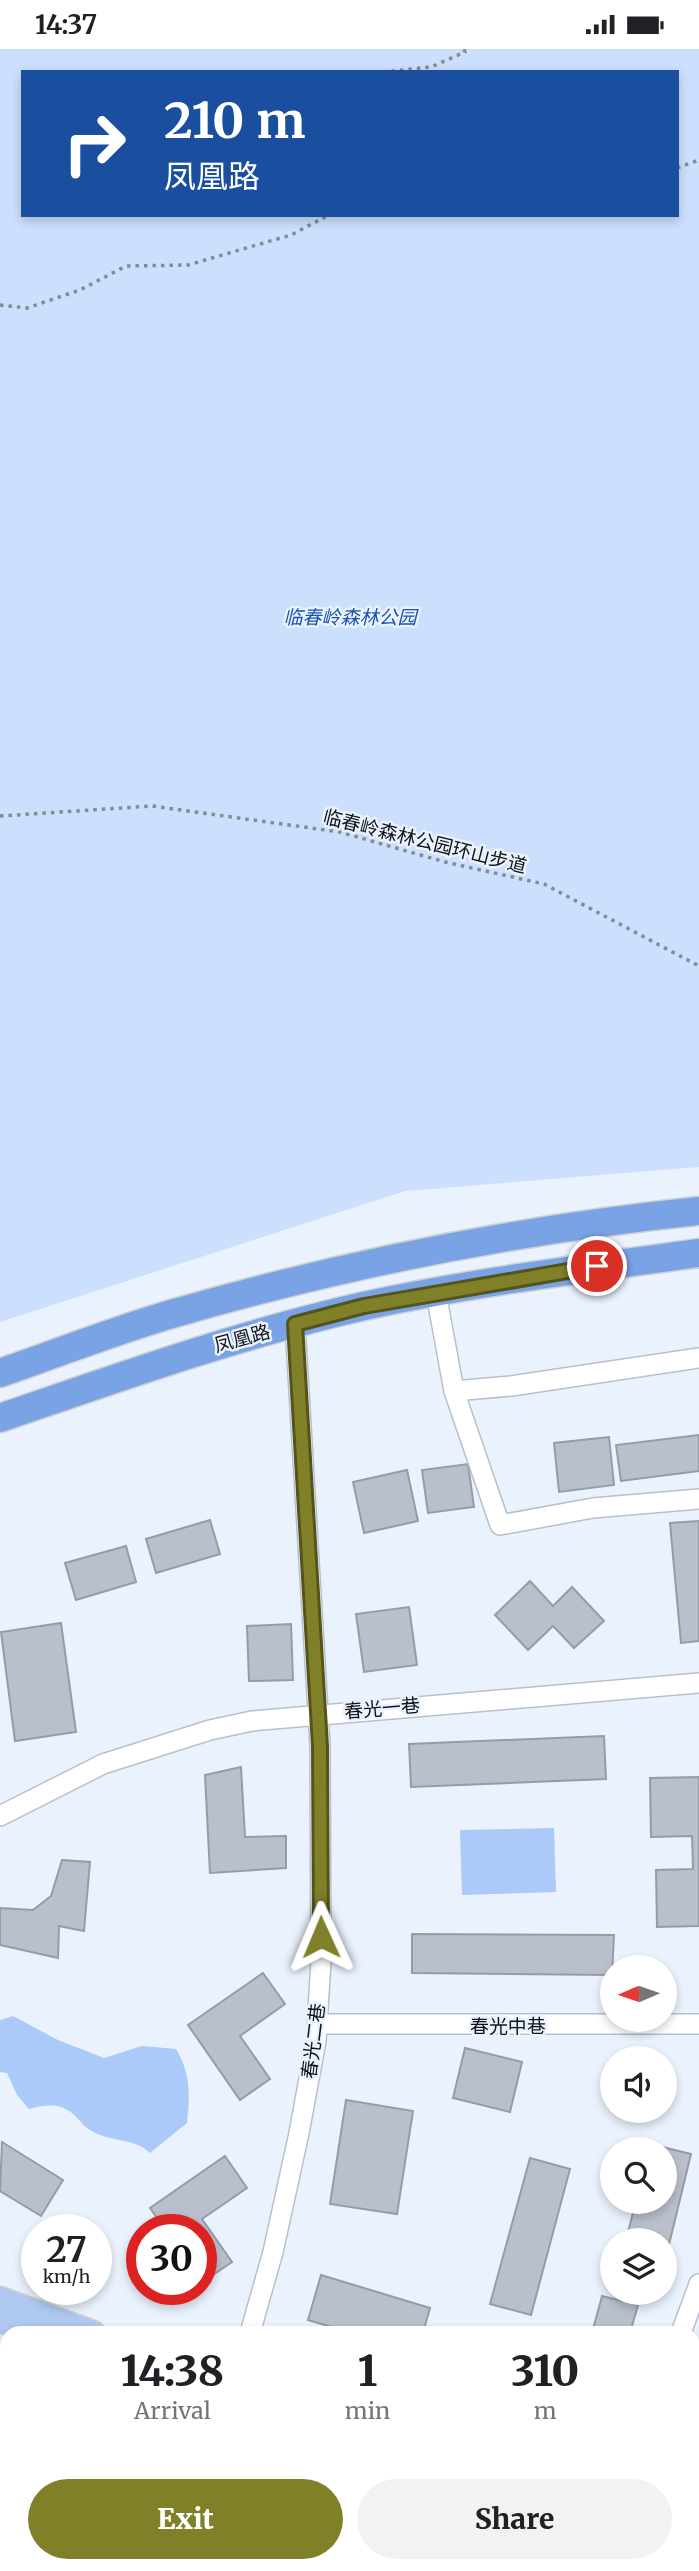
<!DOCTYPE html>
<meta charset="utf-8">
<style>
:root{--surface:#fff;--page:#f2f2f2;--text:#202124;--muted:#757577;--accent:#808029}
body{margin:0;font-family:Merriweather,"Noto Sans SC",serif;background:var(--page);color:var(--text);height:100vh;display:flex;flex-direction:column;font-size:26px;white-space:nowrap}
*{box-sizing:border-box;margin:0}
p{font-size:23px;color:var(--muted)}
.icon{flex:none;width:38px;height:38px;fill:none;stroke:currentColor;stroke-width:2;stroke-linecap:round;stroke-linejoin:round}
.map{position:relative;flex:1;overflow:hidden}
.drawer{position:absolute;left:0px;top:2277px;width:700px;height:247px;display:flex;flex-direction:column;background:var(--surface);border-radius:21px 21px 0 0;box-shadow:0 4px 10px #0003}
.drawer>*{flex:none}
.guide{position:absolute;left:21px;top:21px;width:658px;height:147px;border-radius:0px;box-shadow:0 4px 10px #0003;background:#1a4fa0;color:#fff;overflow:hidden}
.needle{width:46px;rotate:268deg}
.buttons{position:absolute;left:600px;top:1906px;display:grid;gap:14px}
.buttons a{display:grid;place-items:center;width:77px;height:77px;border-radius:50%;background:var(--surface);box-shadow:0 4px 10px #0003;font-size:35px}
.speed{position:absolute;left:21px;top:2165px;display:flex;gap:14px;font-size:35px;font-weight:700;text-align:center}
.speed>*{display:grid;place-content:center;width:91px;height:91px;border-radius:50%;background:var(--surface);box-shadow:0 4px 10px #0003;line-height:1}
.speed small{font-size:18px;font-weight:400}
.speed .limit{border:10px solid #d22;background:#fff;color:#111}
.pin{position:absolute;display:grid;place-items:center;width:60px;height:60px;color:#fff;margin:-30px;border:4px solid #fff;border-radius:50%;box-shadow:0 2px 7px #0007}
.me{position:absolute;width:77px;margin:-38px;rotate:359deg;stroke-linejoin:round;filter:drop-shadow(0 0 5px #0008)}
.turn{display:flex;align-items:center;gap:24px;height:147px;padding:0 28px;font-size:32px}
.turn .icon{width:91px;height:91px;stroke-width:2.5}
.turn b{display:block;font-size:49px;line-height:60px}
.eta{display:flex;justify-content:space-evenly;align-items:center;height:119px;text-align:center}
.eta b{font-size:42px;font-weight:800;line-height:49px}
.button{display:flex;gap:14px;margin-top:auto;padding:14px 28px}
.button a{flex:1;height:80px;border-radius:42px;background:var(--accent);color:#fff;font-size:28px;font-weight:800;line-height:80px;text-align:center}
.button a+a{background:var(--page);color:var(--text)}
.status{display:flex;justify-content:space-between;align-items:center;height:49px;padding:0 35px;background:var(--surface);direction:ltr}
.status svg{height:19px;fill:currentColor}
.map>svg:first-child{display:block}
</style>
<div class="status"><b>14:37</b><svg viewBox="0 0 49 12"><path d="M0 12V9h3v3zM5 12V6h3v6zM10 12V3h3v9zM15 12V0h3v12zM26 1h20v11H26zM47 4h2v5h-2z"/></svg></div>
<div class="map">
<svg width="699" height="2522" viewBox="0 0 699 2522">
<rect width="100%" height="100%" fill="#eaf2fe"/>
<path fill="#ccdffc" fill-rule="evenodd" d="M0 0H699V1118L405 1142 0 1273ZM23 23H677V166H23Z"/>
<path fill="#accaf9" d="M554 1779 556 1843 462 1846 460 1781Z
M13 1967 58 1991 104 2009 142 1997 176 2000C191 2025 190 2046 187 2074L150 2104C134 2088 110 2094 90 2081 79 2074 76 2063 61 2058 49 2055 41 2057 29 2060L17 2046 7 2024 0 2023V1971Z"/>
<path fill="#b9c0cc" stroke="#959ca7" stroke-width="2" d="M699 1386V1422L621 1432 616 1396Z
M609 1388 614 1436 559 1443 554 1394Z
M468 1415 474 1458 428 1464 422 1421Z
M407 1421 418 1472 364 1484 353 1433Z
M210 1471 220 1505 156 1524 146 1490Z
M699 1472V1592L681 1594 670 1474Z
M126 1497 136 1533 76 1551 65 1514Z
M530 1532 553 1557 572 1538 604 1572 574 1599 553 1577 528 1601 495 1566Z
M409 1558 417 1616 364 1623 356 1565Z
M61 1574 76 1683 15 1692 1 1583Z
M291 1575 293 1631 249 1632 247 1577Z
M604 1687 606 1730 411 1738 409 1695Z
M241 1718 245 1788 286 1787V1819L210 1824 205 1726Z
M699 1728V1877L657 1878 656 1821 693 1820 692 1787 651 1788 650 1729Z
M62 1811 90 1813 84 1882 59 1877 58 1909 0 1896V1859L33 1861 51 1847Z
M412 1885 614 1886 612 1926 412 1924Z
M263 1924 285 1955 240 1987 270 2030 240 2051 188 1976Z
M465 1999 522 2013 510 2063 453 2049Z
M346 2051 413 2062 397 2165 330 2155Z
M2 2093 63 2131 41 2167 0 2142Z
M650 2095 691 2105 665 2212V2191H626L636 2152H665V2100H649Z
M225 2107 247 2139 202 2170 232 2213 201 2234V2180H165L150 2159Z
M530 2109 570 2120 531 2266 490 2255Z
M321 2226 430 2259 423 2284H352L308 2271Z
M602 2247 638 2256 630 2284H592Z
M699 2334V2394L693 2392V2354Z"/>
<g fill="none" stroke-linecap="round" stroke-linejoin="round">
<defs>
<path id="minor" d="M436 1244 454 1342 511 1337 699 1309
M454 1342 500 1476 593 1459 699 1450
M0 1767 103 1715 210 1681 252 1672 699 1634
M317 1975H699
M250 2284 273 2203 299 2084 316 1992 321 1912 320 1697 295 1275
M681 2284 699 2235
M535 2516 545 2522
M482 2522 484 2516"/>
<path id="major" d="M0 2250 93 2284
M0 2271 33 2284
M693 2470 699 2471
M693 2489 699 2491"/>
<path id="highway" d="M0 1324C58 1304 116 1281 175 1264 345 1215 523 1180 699 1162
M0 1369C120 1328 240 1285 364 1257 475 1233 587 1219 699 1204"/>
</defs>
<use href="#minor" stroke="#b8c0cb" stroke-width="22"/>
<use href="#major" stroke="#cfd0d1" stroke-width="27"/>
<use href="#highway" stroke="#cfd0d1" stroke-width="31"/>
<path stroke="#858b93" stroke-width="3.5" stroke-dasharray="3.5 5" stroke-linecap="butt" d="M383 23 431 18 465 3 464 0
M677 119 699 111
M0 256 27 259 80 241 126 217 188 216 291 186 329 166
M0 767 152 757 340 783 445 813 544 835 699 917"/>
<use href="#minor" stroke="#fff" stroke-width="19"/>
<use href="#major" stroke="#afc8ef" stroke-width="24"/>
<use href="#highway" stroke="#7aa3e5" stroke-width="28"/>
</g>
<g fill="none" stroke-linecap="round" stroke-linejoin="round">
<defs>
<path id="route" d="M321 1888 320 1697 295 1275 364 1257 597 1217"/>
</defs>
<use href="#route" stroke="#53531b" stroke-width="18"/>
<use href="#route" stroke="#808029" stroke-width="12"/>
</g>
<g text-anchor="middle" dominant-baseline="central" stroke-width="5" stroke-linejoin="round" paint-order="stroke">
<g font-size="19" font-style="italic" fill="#1b52ab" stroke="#eaf2fe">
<text x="350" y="568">临春岭森林公园</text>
</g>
<g font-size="19" fill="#101317" stroke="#eaf2fe">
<text transform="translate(425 792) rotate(14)">临春岭森林公园环山步道</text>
<text transform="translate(242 1289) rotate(-15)">凤凰路</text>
<text transform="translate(382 1659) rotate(-5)">春光一巷</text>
<text x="508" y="1977">春光中巷</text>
<text transform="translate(313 1992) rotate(-83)">春光二巷</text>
</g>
</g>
</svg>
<div class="buttons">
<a><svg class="needle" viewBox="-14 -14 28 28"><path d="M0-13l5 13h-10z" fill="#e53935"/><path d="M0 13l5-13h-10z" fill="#757577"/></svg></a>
<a><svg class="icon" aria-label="sound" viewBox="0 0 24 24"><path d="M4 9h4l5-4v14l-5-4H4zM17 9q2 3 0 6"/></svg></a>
<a><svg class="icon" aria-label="search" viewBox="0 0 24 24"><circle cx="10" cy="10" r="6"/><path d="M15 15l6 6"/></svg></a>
<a><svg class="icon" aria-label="layers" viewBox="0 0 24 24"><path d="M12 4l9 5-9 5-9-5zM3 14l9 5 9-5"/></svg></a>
</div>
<div class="speed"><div>27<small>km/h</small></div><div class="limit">30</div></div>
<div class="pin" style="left:597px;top:1217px;background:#d93025"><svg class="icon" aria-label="arrive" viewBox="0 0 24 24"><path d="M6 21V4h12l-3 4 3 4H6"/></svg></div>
<svg class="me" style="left:321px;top:1888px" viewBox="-20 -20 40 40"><path d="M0-17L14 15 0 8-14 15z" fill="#808029" stroke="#fff" stroke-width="4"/></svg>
<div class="guide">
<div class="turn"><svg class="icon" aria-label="right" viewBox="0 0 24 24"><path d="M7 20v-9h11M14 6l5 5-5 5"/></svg><div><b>210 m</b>凤凰路</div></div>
</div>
<section class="drawer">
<div class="eta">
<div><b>14:38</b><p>Arrival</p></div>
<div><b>1</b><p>min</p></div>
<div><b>310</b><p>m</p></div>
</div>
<div class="button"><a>Exit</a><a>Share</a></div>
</section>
</div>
